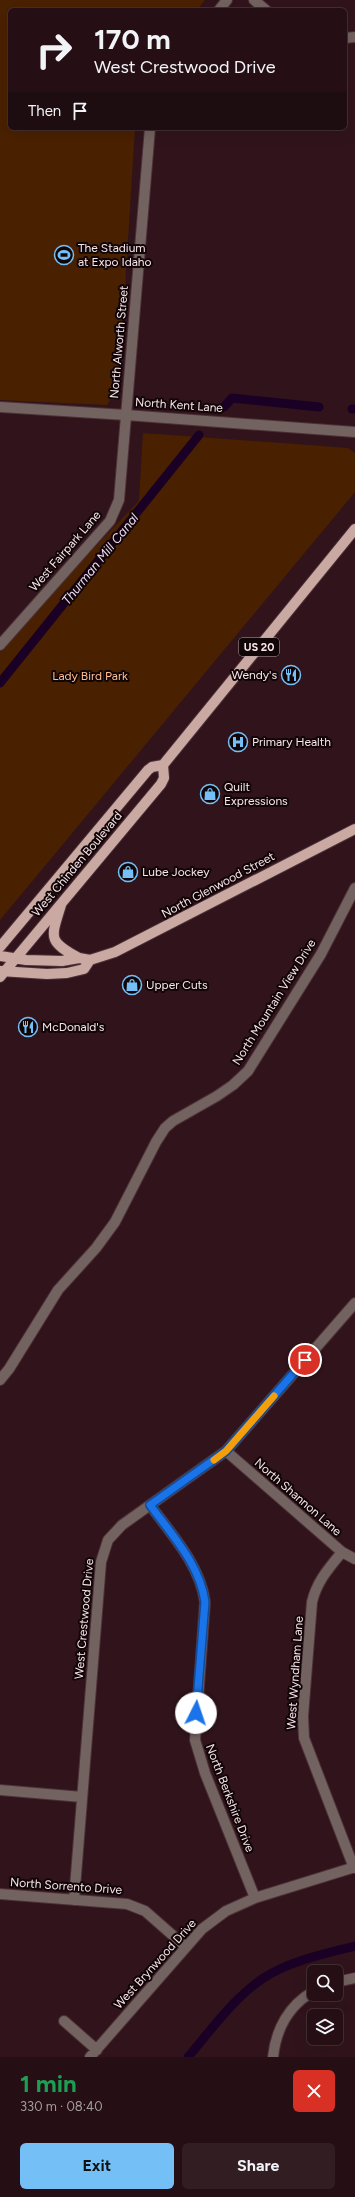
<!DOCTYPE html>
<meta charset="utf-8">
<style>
:root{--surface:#250f14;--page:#311d22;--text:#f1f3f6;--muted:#a39ca0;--line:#422f34;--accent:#74c0f6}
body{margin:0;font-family:Figtree,sans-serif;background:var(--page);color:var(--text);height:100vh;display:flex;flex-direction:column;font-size:15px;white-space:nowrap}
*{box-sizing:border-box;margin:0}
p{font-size:13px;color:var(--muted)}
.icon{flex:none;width:22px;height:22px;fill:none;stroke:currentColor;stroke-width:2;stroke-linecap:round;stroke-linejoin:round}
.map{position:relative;height:2057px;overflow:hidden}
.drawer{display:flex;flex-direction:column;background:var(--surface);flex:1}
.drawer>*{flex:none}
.banner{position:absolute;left:8px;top:8px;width:339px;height:122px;border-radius:6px;box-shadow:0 4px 16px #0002,0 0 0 1px var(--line);background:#250f14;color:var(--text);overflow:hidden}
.buttons{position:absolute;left:307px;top:1965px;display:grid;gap:8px}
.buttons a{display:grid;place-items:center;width:36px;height:36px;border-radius:6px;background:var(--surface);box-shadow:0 4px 16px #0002,0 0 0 1px var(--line);font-size:20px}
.pin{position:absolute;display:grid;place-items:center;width:34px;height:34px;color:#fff;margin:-17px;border:2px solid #fff;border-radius:50%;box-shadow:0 1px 4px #0007}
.me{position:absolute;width:44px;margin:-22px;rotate:4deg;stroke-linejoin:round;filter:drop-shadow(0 0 3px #0008)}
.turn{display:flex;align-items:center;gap:14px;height:84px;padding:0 20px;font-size:18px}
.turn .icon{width:52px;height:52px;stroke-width:2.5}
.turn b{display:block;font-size:28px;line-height:34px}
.then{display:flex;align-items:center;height:38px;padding:0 20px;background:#0003;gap:8px;font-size:15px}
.round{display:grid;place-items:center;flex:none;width:42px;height:42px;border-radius:6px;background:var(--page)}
.summary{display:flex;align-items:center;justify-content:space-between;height:68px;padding:0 20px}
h1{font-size:24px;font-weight:700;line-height:30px;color:#1e9e55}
.action{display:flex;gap:8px;margin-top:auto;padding:8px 20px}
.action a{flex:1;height:46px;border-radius:6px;background:var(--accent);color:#111;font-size:16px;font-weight:700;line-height:46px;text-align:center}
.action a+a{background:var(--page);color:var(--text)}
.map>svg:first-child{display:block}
</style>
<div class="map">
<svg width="355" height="2057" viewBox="0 0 355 2057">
<rect width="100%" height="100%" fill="#31141b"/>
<path fill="#4a2100" d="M0 0H205L197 10H10V128H135L119 382 107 405 0 400Z
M143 433 348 448 355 453V492L0 920V646L139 501Z"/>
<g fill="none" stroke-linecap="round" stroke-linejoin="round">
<path stroke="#1b0026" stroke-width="9" d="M224 407 232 398 319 407
M352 409H355
M0 683 199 435
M188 2057C211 2030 233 1999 262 1979 289 1961 324 1954 355 1946"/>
<defs>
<path id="minor" d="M254 0 266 10
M219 10 227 0
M345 38 355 37
M0 407 126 415 355 432
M0 645 110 521 119 500 150 128
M0 1380 9 1369 58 1290 96 1248 115 1222 156 1142 165 1128 173 1121 217 1096 233 1085 248 1071 321 954 355 888
M226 1451 342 1552 355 1559
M150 1505C172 1535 200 1565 205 1602L195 1740 205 1773 255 1898
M342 1552C329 1568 317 1581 312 1602L303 1716 304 1738 354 1868
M0 1790 82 1797
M0 1894 127 1904 145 1911 186 1947
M74 1900 101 1562 108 1540 122 1525 226 1451 355 1303
M336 1982 355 1978
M64 2021 97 2050
M90 2057 202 1929 226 1911 255 1898 355 1867
M273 2057C276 2029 289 2005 314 1991"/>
<path id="major" d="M61 905C51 938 47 941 79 958
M0 947 148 770 152 767 163 765 355 529
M0 956 26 960 62 961 79 958 90 960 115 952 355 829
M0 971 47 974 67 973 84 969 90 960
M0 977 161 784 164 778 163 765"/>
</defs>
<use href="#minor" stroke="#4d3138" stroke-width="12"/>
<use href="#major" stroke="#4d3138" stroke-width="12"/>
<use href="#minor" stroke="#736360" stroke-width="10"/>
<use href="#major" stroke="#caa9a2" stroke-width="10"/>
</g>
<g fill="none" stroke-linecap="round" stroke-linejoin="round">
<defs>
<path id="route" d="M196 1713 205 1602C200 1565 172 1535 150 1505L226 1451 305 1360"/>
</defs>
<use href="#route" stroke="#114b97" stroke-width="10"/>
<use href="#route" stroke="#1a73e8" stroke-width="7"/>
<path stroke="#f59e0b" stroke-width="7" d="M214 1460 226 1451 274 1396"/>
</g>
<defs>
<symbol id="stadium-ring" viewBox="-11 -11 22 22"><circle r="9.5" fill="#100507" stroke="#74c0f6" stroke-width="1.5"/><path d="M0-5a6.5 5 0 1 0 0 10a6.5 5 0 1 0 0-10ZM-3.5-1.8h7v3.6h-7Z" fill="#74c0f6"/></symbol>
<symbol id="restaurant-ring" viewBox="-11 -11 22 22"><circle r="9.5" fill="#100507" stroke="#74c0f6" stroke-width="1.5"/><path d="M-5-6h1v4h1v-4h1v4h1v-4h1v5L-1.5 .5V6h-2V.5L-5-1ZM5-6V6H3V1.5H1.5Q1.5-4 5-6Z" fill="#74c0f6"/></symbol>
<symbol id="hospital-ring" viewBox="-11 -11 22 22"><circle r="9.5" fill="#100507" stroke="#74c0f6" stroke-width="1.5"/><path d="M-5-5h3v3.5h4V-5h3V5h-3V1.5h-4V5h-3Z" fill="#74c0f6"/></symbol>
<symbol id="shop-ring" viewBox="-11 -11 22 22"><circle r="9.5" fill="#100507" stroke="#74c0f6" stroke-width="1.5"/><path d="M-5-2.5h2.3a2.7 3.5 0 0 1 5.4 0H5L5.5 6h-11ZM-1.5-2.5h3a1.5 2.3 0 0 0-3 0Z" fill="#74c0f6"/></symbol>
</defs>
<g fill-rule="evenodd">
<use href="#stadium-ring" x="53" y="244" width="22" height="22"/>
<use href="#restaurant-ring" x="280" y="664" width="22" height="22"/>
<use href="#hospital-ring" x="227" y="731" width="22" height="22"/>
<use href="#shop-ring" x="199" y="783" width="22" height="22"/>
<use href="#shop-ring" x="117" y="861" width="22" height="22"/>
<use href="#shop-ring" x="121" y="974" width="22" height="22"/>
<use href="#restaurant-ring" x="17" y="1016" width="22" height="22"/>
</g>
<g text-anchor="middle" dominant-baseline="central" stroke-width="4" stroke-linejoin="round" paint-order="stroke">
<rect fill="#100507" stroke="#b4a2a5" stroke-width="1" x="239" y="638" width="40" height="18" rx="3"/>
<g font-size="11" font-weight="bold" fill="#fae5e9">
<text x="259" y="647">US 20</text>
</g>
<g font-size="12" fill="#fae5e9" stroke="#100507" text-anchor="start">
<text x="78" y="248">The Stadium<tspan x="78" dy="14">at Expo Idaho</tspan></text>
<text x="277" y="675" text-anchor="end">Wendy's</text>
<text x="252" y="742">Primary Health</text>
<text x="224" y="787">Quilt<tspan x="224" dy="14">Expressions</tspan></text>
<text x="142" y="872">Lube Jockey</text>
<text x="146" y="985">Upper Cuts</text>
<text x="42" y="1027">McDonald's</text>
</g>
<g font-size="12" fill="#fae5e9" stroke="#100507">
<text transform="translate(119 342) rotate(-85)">North Alworth Street</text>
<text transform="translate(179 405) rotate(4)">North Kent Lane</text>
<text transform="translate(65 551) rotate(-49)">West Fairpark Lane</text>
<text transform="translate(77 864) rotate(-50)">West Chinden Boulevard</text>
<text transform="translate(218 885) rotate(-28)">North Glenwood Street</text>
<text transform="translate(274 1002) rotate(-58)">North Mountain View Drive</text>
<text transform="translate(298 1497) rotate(41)">North Shannon Lane</text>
<text transform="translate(84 1619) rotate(-85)">West Crestwood Drive</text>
<text transform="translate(295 1673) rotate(-86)">West Wyndham Lane</text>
<text transform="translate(230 1798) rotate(69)">North Berkshire Drive</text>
<text transform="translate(66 1886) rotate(4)">North Sorrento Drive</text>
<text transform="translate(155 1964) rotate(-48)">West Brynwood Drive</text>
</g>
<g font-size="12" fill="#febe93" stroke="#100507">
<text x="90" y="676">Lady Bird Park</text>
</g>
<g font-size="13" font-style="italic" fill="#eed9f7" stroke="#100507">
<text transform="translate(100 559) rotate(-51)">Thurman Mill Canal</text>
</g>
</g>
</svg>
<div class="buttons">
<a><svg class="icon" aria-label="search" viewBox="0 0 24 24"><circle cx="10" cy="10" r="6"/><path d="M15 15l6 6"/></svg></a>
<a><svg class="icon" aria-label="layers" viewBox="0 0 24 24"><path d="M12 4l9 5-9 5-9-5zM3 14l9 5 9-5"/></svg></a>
</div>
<div class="pin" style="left:305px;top:1360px;background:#d93025"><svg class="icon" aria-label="arrive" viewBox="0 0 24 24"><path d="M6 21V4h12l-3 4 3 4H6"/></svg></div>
<svg class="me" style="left:196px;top:1713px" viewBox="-20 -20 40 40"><circle r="19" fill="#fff"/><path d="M0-13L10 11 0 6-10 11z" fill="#1a73e8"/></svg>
<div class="banner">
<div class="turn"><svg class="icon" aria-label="right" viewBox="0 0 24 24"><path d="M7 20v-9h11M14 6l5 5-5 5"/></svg><div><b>170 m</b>West Crestwood Drive</div></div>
<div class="then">Then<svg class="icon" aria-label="arrive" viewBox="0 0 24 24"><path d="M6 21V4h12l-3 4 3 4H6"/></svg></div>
</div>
</div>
<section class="drawer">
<div class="summary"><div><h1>1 min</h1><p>330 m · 08:40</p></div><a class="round" style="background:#d93025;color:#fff"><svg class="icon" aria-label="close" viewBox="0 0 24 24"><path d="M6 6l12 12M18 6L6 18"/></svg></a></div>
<div class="action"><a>Exit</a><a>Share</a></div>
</section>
